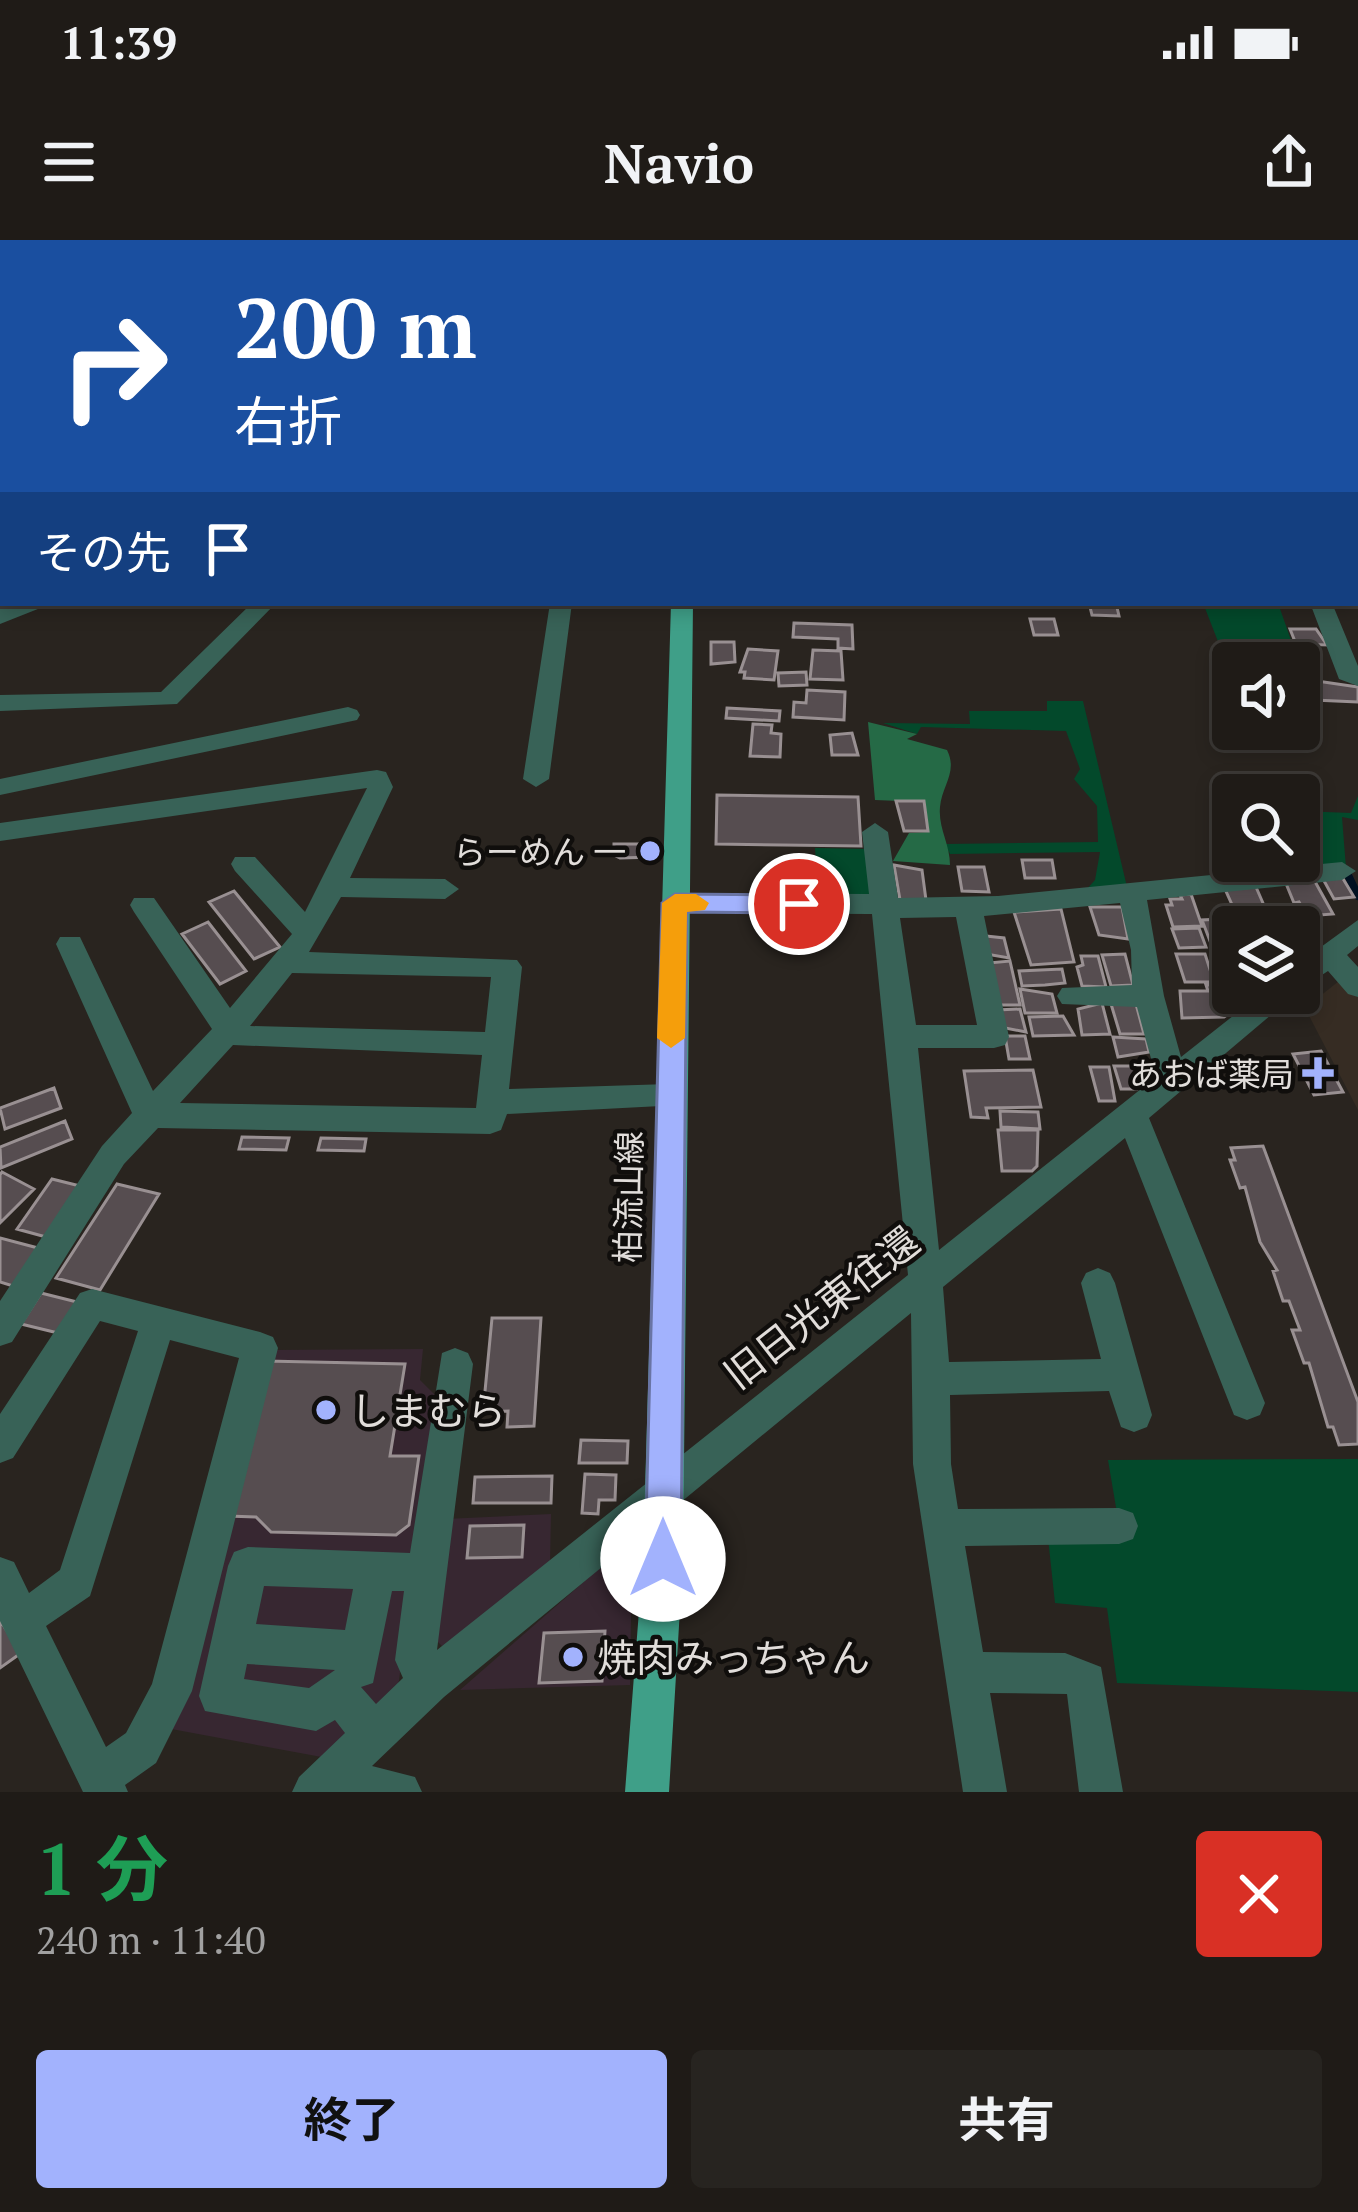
<!DOCTYPE html>
<html lang="ja">
<meta charset="utf-8">
<style>
:root{--surface:#1f1b17;--page:#272420;--text:#f1f3f6;--muted:#a1a1a1;--line:#3c3936;--accent:#a2b2fd}
body{margin:0;font-family:"PT Serif","Noto Sans JP",serif;background:var(--page);color:var(--text);height:100vh;display:flex;flex-direction:column;font-size:45px;white-space:nowrap}
*{box-sizing:border-box;margin:0}
p{font-size:39px;color:var(--muted)}
.icon{flex:none;width:66px;height:66px;fill:none;stroke:currentColor;stroke-width:2;stroke-linecap:round;stroke-linejoin:round}
.map{position:relative;height:1552px;overflow:hidden}
.panel{display:flex;flex-direction:column;background:var(--surface);flex:1}
.panel>*{flex:none}
.top-card{position:absolute;left:0px;top:0px;width:1359px;height:366px;box-shadow:0 6px 18px #0003,0 0 0 3px var(--line);background:#1a4fa0;color:#fff;overflow:hidden}
.tools{position:absolute;left:1212px;top:402px;display:grid;gap:24px}
.tools a{display:grid;place-items:center;width:108px;height:108px;border-radius:12px;background:var(--surface);box-shadow:0 6px 18px #0003,0 0 0 3px var(--line);font-size:60px}
.pin{position:absolute;display:grid;place-items:center;width:102px;height:102px;color:#fff;margin:-51px;border:6px solid #fff;border-radius:50%;box-shadow:0 3px 12px #0007}
.me{position:absolute;width:132px;margin:-66px;rotate:0deg;stroke-linejoin:round;filter:drop-shadow(0 0 9px #0008)}
.turn{display:flex;align-items:center;gap:42px;height:252px;padding:0 36px;font-size:54px}
.turn .icon{width:156px;height:156px;stroke-width:2.5}
.turn b{display:block;font-size:84px;line-height:102px}
.then{display:flex;align-items:center;height:114px;padding:0 36px;background:#0003;gap:24px;font-size:45px}
.round{display:grid;place-items:center;flex:none;width:126px;height:126px;border-radius:12px;background:var(--page)}
.overview{display:flex;align-items:center;justify-content:space-between;height:204px;padding:0 36px}
h1{font-size:72px;font-weight:700;line-height:90px;color:#1e9e55}
.cta{display:flex;gap:24px;margin-top:auto;padding:24px 36px}
.cta a{flex:1;height:138px;border-radius:12px;background:var(--accent);color:#111;font-size:48px;font-weight:700;line-height:138px;text-align:center}
.cta a+a{background:var(--page);color:var(--text)}
.status{display:flex;justify-content:space-between;align-items:center;height:84px;padding:0 60px;background:var(--surface);direction:ltr}
.status svg{height:33px;fill:currentColor}
header{display:flex;justify-content:space-between;align-items:center;height:156px;padding:0 36px;background:var(--surface);font-size:54px;font-weight:700}
.map>svg:first-child{display:block}
</style>
<div class="status"><b>11:39</b><svg viewBox="0 0 49 12"><path d="M0 12V9h3v3zM5 12V6h3v6zM10 12V3h3v9zM15 12V0h3v12zM26 1h20v11H26zM47 4h2v5h-2z"/></svg></div>
<header><svg class="icon" aria-label="menu" viewBox="0 0 24 24"><path d="M4 6h16M4 12h16M4 18h16"/></svg>Navio<svg class="icon" aria-label="share" viewBox="0 0 24 24"><path d="M12 15V3M7 8l5-5 5 5M5 13v7h14v-7"/></svg></header>
<div class="map">
<svg width="1358" height="1552" viewBox="0 0 1358 1552">
<rect width="100%" height="100%" fill="#29241f"/>
<path fill="#372731" d="M423 1109 420 1140 436 1156 398 1448 327 1518 166 1488 267 1110Z
M551 1274 550 1324 444 1408 431 1395 445 1279Z
M610 1319 632 1320 630 1445 460 1450Z"/>
<path fill="#362c23" d="M1358 726V870L1305 768Z"/>
<path fill="#03492b" d="M1203 363H1278L1313 463H1299V423H1233V440Z
M1047 461H1083L1127 647 1086 650 1095 640 1100 612 950 614 945 604 1098 602 1097 566 1074 539 1080 529 1066 491 921 487 917 494 883 483 970 484 969 471H1047Z
M1358 556V580L1342 577 1346 628 1309 632 1299 607V571L1351 573Z
M815 608 869 609 874 653 866 659 818 658Z
M1358 1219V1452L1117 1443 1107 1368 1055 1363 1048 1298 1121 1297 1108 1220Z"/>
<path fill="#256a46" d="M868 482 917 494 907 499 947 510C958 532 942 545 940 567 938 588 950 604 950 625L893 621 909 593 929 592 925 562 875 560Z"/>
<g fill="none" stroke-linecap="round" stroke-linejoin="round">
<path stroke="#001020" stroke-width="8" d="M1346 631 1358 656"/>
</g>
<path fill="#564d50" stroke="#999092" stroke-width="3" d="M1089 363H1116L1119 376 1092 375Z
M1030 379H1054L1058 395H1034Z
M794 383 852 385 853 409 838 408V399L793 397Z
M1290 389H1316L1327 405 1296 404Z
M711 402H734L735 422 711 424Z
M748 409 778 411 774 440 744 438 745 432H740Z
M813 410 841 411 843 440 810 439Z
M806 432 807 445 779 446 778 433Z
M1310 440 1358 447V462L1314 460Z
M807 450 845 452 844 480 793 477 794 462 806 463Z
M727 468 780 471 779 481 726 478Z
M753 484 772 485 771 493 781 494 780 517 750 516Z
M852 493 858 515H832L830 495Z
M717 555 858 557 861 606 716 604Z
M896 561H924L928 591H904Z
M614 604H654V617L620 618 614 615Z
M1022 620H1052L1055 638H1025Z
M894 625 922 630 926 660H900Z
M958 627H984L989 652 962 651Z
M1342 637 1354 657 1334 659 1323 639Z
M1313 638 1333 674 1307 676 1299 662 1294 663 1285 641Z
M1256 647 1269 677 1238 678 1225 649Z
M234 651 280 707 254 719 209 662Z
M1191 654 1202 686 1173 687 1166 665H1172L1170 659H1182L1180 655Z
M1090 667H1122L1128 699 1099 695Z
M1061 669 1074 722 1031 725 1014 672Z
M1222 679 1225 686H1230L1232 701H1210L1202 680Z
M208 682 246 731 220 744 182 694Z
M1199 688 1206 707 1179 708 1172 689Z
M986 696 1004 698 1009 718 986 714Z
M1125 714 1133 745 1111 746 1102 715Z
M1176 714H1205L1214 742H1185Z
M1081 716H1098L1106 747 1082 746 1077 727 1083 725Z
M1010 721 1020 765H997L988 723Z
M1062 729 1065 743 1045 745 1022 746 1019 731Z
M1206 745H1221L1230 773 1224 777 1182 778 1180 751H1208Z
M1020 749 1052 754 1057 773H1025Z
M1102 763 1110 794 1082 795 1078 769Z
M1111 764H1136L1144 794H1120Z
M1020 769 1026 792 1000 787 997 770Z
M1063 776 1074 795 1033 796 1029 777Z
M1005 796H1025L1030 819H1009Z
M1113 797 1146 799 1149 812 1118 817Z
M1321 811 1343 852 1314 855 1293 814Z
M1114 826H1154L1156 833 1141 837 1142 845H1134L1136 849H1121Z
M1090 827H1109L1115 861H1099Z
M1033 830 1041 867 986 868 988 878 971 877 964 831Z
M54 848 61 868 5 889 0 868Z
M1000 871 1038 872 1040 889 1001 887Z
M65 881 72 899 1 928 0 907Z
M998 890H1038L1037 926 1032 931H1002Z
M242 897 289 898 286 910 239 909Z
M321 898 366 899 364 911 318 910Z
M1263 906 1358 1162V1204L1339 1205 1333 1187H1328L1309 1123H1304L1292 1090H1300L1289 1061H1283L1273 1031 1277 1030 1260 1002 1245 947 1240 948 1230 920H1235L1231 908Z
M2 932 34 949 0 983V935Z
M52 939 80 946 46 997 17 989Z
M117 944 159 954 100 1050 56 1038Z
M0 998 38 1008 13 1046 0 1042Z
M41 1053 77 1062 58 1093 21 1084Z
M492 1078H541L534 1186 507 1187 508 1171 483 1172Z
M265 1121 405 1124 390 1216H419L409 1285 396 1295 271 1292 256 1277 228 1276Z
M581 1200 628 1201 627 1223H579Z
M585 1234 616 1235 615 1260H599L598 1274 582 1273Z
M552 1236 551 1263H473L475 1237Z
M524 1285 522 1317 467 1318 470 1286Z
M0 1380 21 1413 0 1428Z
M605 1391 602 1441 539 1443 544 1393Z"/>
<g fill="none" stroke-linecap="round" stroke-linejoin="round">
<path fill="#386257" fill-rule="evenodd" d="M922 0H946L948 3H924Z
M1174 0H1199L1201 3H1176Z
M1356 41H1358V52H1356Z
M1358 102V115L1356 116V103Z
M1356 132 1358 133V145L1356 144Z
M0 150H3V162H0Z
M1356 193H1358V206H1356Z
M1356 248H1358V260H1356Z
M1356 332H1358V346H1356Z
M19 363H53L0 384V369Z
M252 363H276L177 464 0 471V455L161 452Z
M550 363H572L549 539 536 547 523 539Z
M1310 363H1332L1358 426V446L1339 439Z
M348 467 357 470 360 475 357 480 0 555V539Z
M377 530 386 532 393 547 350 638 445 639 459 649 445 659 341 657 309 712 517 720 522 727 509 849 669 844 680 847 685 856 680 865 507 874 501 890 490 894 158 888 124 924 12 1102 0 1106V1061L102 906 132 873 56 704 60 697H80L153 851 212 789 134 672 130 665 134 658H154L230 768 292 694 235 631 231 624 235 617H255L305 672 367 548 0 601V583ZM292 733 491 737 485 792 250 786ZM233 805 482 815 476 868 180 863Z
M875 583 888 592 898 658 998 656 1342 622 1356 631 1342 640 1147 660 1164 756 1181 817 1262 753H1297L1149 878 1265 1163 1260 1175 1247 1180 1234 1175 1125 898 943 1047 949 1122 1101 1119 1081 1043 1086 1033 1098 1028 1110 1033 1115 1043 1152 1175 1147 1187 1134 1192 1121 1187 1109 1151 950 1155 951 1224 958 1269 1119 1268 1133 1273 1138 1286 1133 1299 1119 1304 965 1306 983 1412 1065 1413 1101 1427 1123 1552H1079L1067 1454 990 1453 1007 1552H963L913 1224 911 1073 444 1457 372 1526 415 1537 422 1552H292L299 1537 345 1493 335 1480 316 1491 205 1471 199 1456 228 1326 234 1312 248 1307 410 1313 442 1113 455 1108 468 1113 473 1124 437 1410 908 1035 872 674 675 673 661 663 675 653 869 654 862 592ZM1120 663 1131 710 1132 745 1062 748 1057 756 1062 764 1137 767 1156 837 939 1010 918 808H994L1005 805 1009 797 984 676ZM956 677 977 785H916L900 678ZM264 1346 353 1349 345 1390 256 1384ZM392 1351H404L395 1420 403 1438 376 1464 361 1447 373 1443ZM247 1424 335 1430 309 1448 244 1439Z
M1358 680V706L1347 715 1358 727V757L1348 754 1328 731 1299 750V723Z
M92 1049 260 1092 273 1097 278 1108 192 1451 156 1523 125 1545 128 1552H83L0 1381V1317L14 1322 29 1353 60 1330 138 1091 100 1081 13 1218 0 1223V1174L80 1053ZM170 1100 239 1118 152 1444 126 1493 106 1507 46 1386 90 1356Z"/>
<path fill="#3f9f88" fill-rule="evenodd" d="M671 363H693L683 1319 669 1552H625L643 1319Z"/>
</g>
<path fill="#a2b2fd" stroke="#6974a4" stroke-width="3" d="M675 654 799 655 811 664 799 673 687 672 681 1319 675 1332 663 1337 650 1332 645 1319 662 663Z"/>
<path fill="#f59e0b" d="M675 654H696L709 663 705 670 687 672 685 798 671 808 657 798 662 663Z"/>
<g fill="#a2b2fd" stroke="#100e0c" stroke-width="4.5">
<circle cx="650" cy="611" r="12"/>
<path d="M1312 815h12v12h12v12h-12v12h-12v-12h-12v-12h12z"/>
<circle cx="326" cy="1170" r="12"/>
<circle cx="573" cy="1417" r="12"/>
</g>
<g text-anchor="middle" dominant-baseline="central" stroke-width="9" stroke-linejoin="round" paint-order="stroke">
<g font-size="33" fill="#e1ddda" stroke="#100e0c" text-anchor="end">
<text x="626" y="611">らーめん 一</text>
<text x="1294" y="833">あおば薬局</text>
</g>
<g font-size="33" fill="#e1ddda" stroke="#100e0c">
<text transform="translate(628 957) rotate(-89)">柏流山線</text>
</g>
<g font-size="39" fill="#e1ddda" stroke="#100e0c">
<text transform="translate(821 1067) rotate(-38)">旧日光東往還</text>
</g>
<g font-size="39" fill="#e1ddda" stroke="#100e0c" text-anchor="start">
<text x="350" y="1170">しまむら</text>
<text x="597" y="1417">焼肉みっちゃん</text>
</g>
</g>
</svg>
<div class="tools">
<a><svg class="icon" aria-label="sound" viewBox="0 0 24 24"><path d="M4 9h4l5-4v14l-5-4H4zM17 9q2 3 0 6"/></svg></a>
<a><svg class="icon" aria-label="search" viewBox="0 0 24 24"><circle cx="10" cy="10" r="6"/><path d="M15 15l6 6"/></svg></a>
<a><svg class="icon" aria-label="layers" viewBox="0 0 24 24"><path d="M12 4l9 5-9 5-9-5zM3 14l9 5 9-5"/></svg></a>
</div>
<div class="pin" style="left:799px;top:664px;background:#d93025"><svg class="icon" aria-label="arrive" viewBox="0 0 24 24"><path d="M6 21V4h12l-3 4 3 4H6"/></svg></div>
<svg class="me" style="left:663px;top:1319px" viewBox="-20 -20 40 40"><circle r="19" fill="#fff"/><path d="M0-13L10 11 0 6-10 11z" fill="#a2b2fd"/></svg>
<div class="top-card">
<div class="turn"><svg class="icon" aria-label="right" viewBox="0 0 24 24"><path d="M7 20v-9h11M14 6l5 5-5 5"/></svg><div><b>200 m</b>右折</div></div>
<div class="then">その先<svg class="icon" aria-label="arrive" viewBox="0 0 24 24"><path d="M6 21V4h12l-3 4 3 4H6"/></svg></div>
</div>
</div>
<section class="panel">
<div class="overview"><div><h1>1 分</h1><p>240 m · 11:40</p></div><a class="round" style="background:#d93025;color:#fff"><svg class="icon" aria-label="close" viewBox="0 0 24 24"><path d="M6 6l12 12M18 6L6 18"/></svg></a></div>
<div class="cta"><a>終了</a><a>共有</a></div>
</section>
